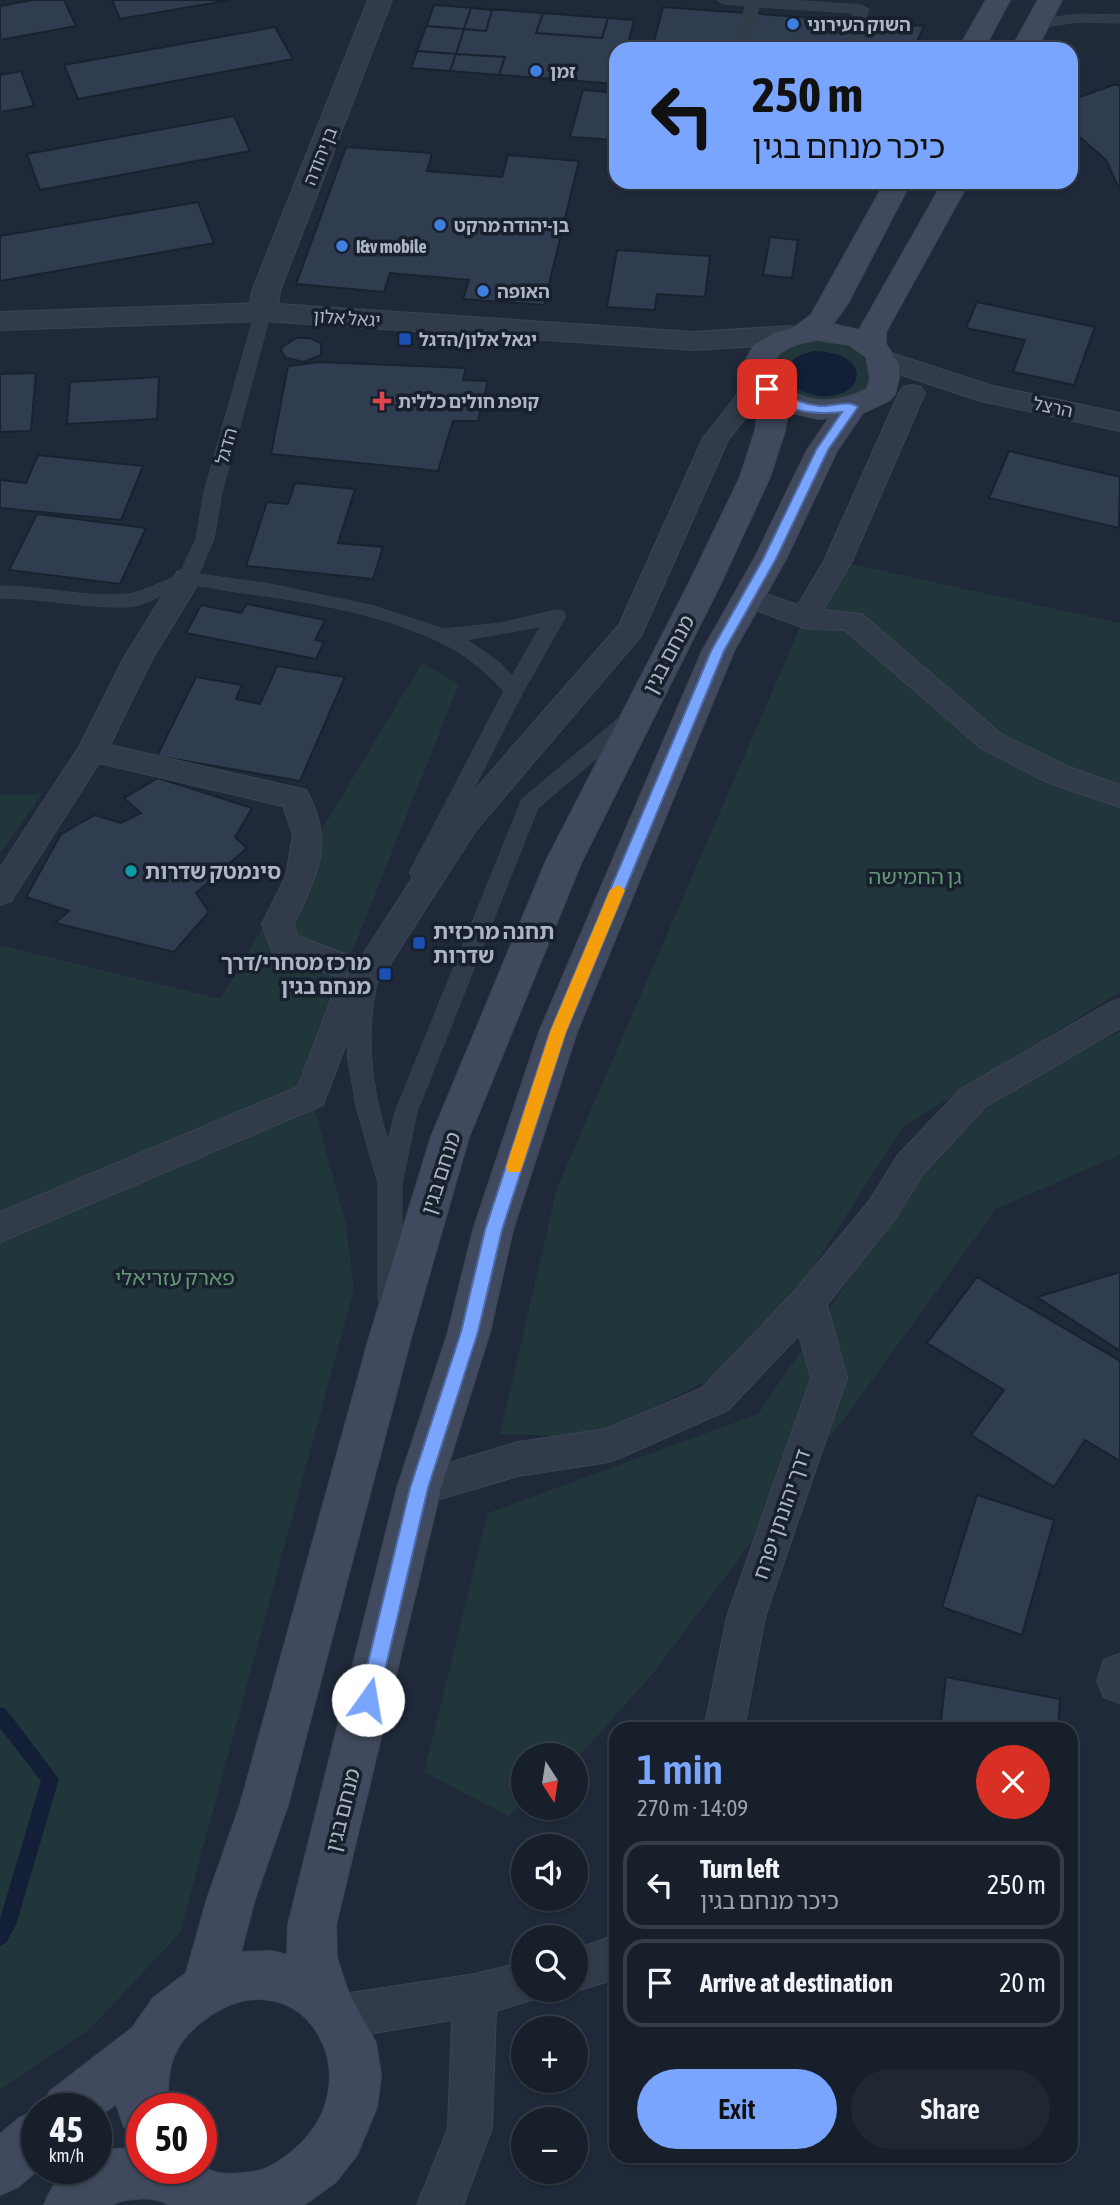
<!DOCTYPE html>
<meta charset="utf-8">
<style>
:root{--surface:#171f2b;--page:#202733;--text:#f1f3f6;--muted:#9ea2a9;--line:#363d47;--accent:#79a5ff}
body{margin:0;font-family:"Asap Condensed","Noto Sans Hebrew",sans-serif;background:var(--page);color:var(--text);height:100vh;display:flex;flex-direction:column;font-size:26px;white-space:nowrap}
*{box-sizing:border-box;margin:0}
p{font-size:23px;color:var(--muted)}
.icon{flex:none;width:38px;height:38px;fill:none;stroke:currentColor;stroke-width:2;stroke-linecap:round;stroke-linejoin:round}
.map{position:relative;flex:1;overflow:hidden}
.side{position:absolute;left:609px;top:1722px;width:469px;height:441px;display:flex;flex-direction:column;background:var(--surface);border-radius:21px;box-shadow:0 2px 5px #0004,0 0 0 2px var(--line)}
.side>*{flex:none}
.guide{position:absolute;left:609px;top:42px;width:469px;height:147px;border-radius:21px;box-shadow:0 2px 5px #0004,0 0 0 2px var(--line);background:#79a5ff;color:#111;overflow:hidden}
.needle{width:46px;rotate:168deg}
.buttons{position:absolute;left:511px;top:1743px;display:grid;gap:14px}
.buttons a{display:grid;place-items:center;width:77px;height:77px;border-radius:50%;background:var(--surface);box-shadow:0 2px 5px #0004,0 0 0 2px var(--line);font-size:35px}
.speed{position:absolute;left:21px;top:2093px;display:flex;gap:14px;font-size:35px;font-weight:700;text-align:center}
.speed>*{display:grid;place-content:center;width:91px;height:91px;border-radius:50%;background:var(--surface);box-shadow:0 2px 5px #0004,0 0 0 2px var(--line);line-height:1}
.speed small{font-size:18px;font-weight:400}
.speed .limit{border:10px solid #d22;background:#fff;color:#111}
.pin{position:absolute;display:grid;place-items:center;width:60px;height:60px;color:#fff;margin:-30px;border-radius:14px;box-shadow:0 4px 10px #0006}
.me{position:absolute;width:77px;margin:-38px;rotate:13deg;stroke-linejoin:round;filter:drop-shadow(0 0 5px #0008)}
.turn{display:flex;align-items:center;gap:24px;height:147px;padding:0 28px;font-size:32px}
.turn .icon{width:91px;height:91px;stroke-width:2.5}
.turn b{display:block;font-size:49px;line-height:60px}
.round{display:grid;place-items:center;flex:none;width:74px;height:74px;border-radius:37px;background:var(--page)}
.summary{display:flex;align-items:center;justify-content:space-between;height:119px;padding:0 28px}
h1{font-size:42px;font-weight:600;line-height:52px;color:var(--accent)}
.action{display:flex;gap:14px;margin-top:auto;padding:14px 28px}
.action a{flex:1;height:80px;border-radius:42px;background:var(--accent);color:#111;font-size:28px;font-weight:600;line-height:80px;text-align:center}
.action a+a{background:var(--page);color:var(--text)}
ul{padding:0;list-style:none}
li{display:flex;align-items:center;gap:21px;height:88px;margin:0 14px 10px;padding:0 14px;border:4px solid var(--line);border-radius:21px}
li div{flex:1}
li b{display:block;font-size:26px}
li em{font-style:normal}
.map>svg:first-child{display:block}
</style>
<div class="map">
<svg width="1120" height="2205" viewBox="0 0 1120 2205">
<rect width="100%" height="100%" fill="#1f2939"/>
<path fill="#21363a" d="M821 341C853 346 871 350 870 386 856 401 827 406 807 402 796 400 783 388 773 382L772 363C785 346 800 343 821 341Z
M838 561 1120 623V992L903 1127 779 1320 709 1380 592 1437 500 1434 557 1188 804 618Z
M422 663 459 684 346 967 311 1096 346 1224 354 1289 180 1933 91 2028 0 2090V945L220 999Z
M0 794H42L0 854Z
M1120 1031V1155L996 1209 855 1404 654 1672 576 1760V1755H523V1804L508 1816 424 1772 488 1513 758 1414 924 1169 1000 1095Z"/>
<path fill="#121f37" d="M814 351C883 353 860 410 807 393 796 390 788 383 785 371 790 358 801 354 814 351Z"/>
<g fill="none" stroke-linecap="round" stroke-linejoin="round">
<path fill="#121f37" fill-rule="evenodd" d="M0 1707 6 1709 59 1779 16 1925 6 1943 0 1946V1919L41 1781 0 1728Z"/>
</g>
<path fill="#303c50" stroke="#1a2230" stroke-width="2" d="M33 0H64L76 26 0 40V6Z
M112 0H230L120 19Z
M434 5 543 13 634 20 627 49H616V84L411 68Z
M663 7 924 26 914 49H652Z
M471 8 492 10 486 31 464 29Z
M543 13 608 18 602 38 536 33Z
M426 26 464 29 456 54 417 51Z
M275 27 293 59 78 99 64 65Z
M417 51 456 54 450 71 411 68Z
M456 54 505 57 499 75 450 71Z
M21 71 34 106 0 112V75Z
M1113 85H1120V190L1106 160 1071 129V100Z
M583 90 616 93V140L570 137Z
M234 116 250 151 40 190 27 154Z
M346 147 432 153 427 171 502 177 508 155 579 161 544 305 463 299 469 280 390 273 384 292 296 284Z
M198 202 214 243 0 281V236Z
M770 237 798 240 792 278 763 275Z
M617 250 710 256 705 297 657 294 655 310 607 307Z
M977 302 1095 327 1074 385 1013 372 1025 340 966 328Z
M296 338H310L321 343V355L304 362 286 358 281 351 282 347Z
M320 362 466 368 463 380 488 381 478 421H453L438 471 271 454 288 366Z
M36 373 31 431 0 432V374Z
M159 377 157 419 67 424 70 382Z
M1009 451 1120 477 1119 528 989 498Z
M38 455 143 466 121 520 0 508V480L26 483Z
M295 483 355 489 338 543 383 547 373 579 246 566 267 502 288 504Z
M37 514 146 528 120 584 9 570Z
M247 604 325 620 315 640 324 642 316 659 186 633 201 605 241 613Z
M277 666 345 677 300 781 157 756 196 677 242 685 236 699 260 704Z
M158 778 252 808 235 837 247 848 196 893 209 912 174 952 55 923 69 911 26 897 61 834 95 815 121 823 141 813 124 798Z
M1120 1272V1351L1037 1297Z
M977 1277 1120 1361V1461L1085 1440 1054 1487 971 1435 1004 1390 927 1343Z
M977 1495 1054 1520 1022 1635 942 1607Z
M946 1677 1060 1699 1058 1729H940Z"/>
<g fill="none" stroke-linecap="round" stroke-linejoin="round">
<defs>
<path id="service" d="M717 0H790L862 5 869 9 856 49H842L853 13 759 7 749 49H735L745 6 724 4Z
M1079 14 1120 15V23L1079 22 1036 28 1029 24 1036 20Z
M263 307 271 312 222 492 214 539 199 574 270 584 374 606 444 629 501 623 556 610 563 611 566 616 524 690 431 873 427 879 420 881 413 879 409 873 504 691C484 670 463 652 436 640 373 611 298 600 229 591 217 589 200 584 187 586 167 590 148 606 127 607 84 608 43 598 0 598V586C43 586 85 598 127 594 144 592 163 581 179 575L196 539 204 492 255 312ZM540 627 512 676 500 663 467 640Z
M634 709 641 711 644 716 641 721 538 808 417 1112 402 1184V1300L399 1307 390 1310 381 1307 378 1300V1184L356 1107 347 1055 350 1002 360 969 368 967 376 969 379 975C365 1032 371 1085 388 1141L395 1112 522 799 627 711Z"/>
<path id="pedestrian" d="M761 374 770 376 774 382 728 440 641 636 476 830 381 978 362 1002 323 1105 0 1242V1212L298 1087 332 997 344 979 273 953 262 924 286 876 293 835 283 806 99 763 11 901 0 905V868L79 747 124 658 177 572 187 570 197 572 201 579 152 659 110 745 306 790C336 843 317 874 294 924L297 936 348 955 362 956 454 814 619 625 703 438 752 376Z
M912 385 921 387 925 393 852 561 823 610 862 614 1001 734 1069 767 1120 785V807L1049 783 981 748 845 630 804 628 739 604 735 597 739 590 749 588 798 605 824 561 899 393 903 387Z
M1120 999V1028L985 1107 922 1175 894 1220 827 1305 847 1378 765 1617 744 1729H704L727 1617 811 1378 799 1335 728 1410 622 1457 609 1462 518 1476 419 1505 406 1500 400 1488 406 1476 518 1442 606 1429 702 1388 795 1291 870 1200 898 1155 961 1089 1109 1003Z
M616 1935V1979L576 1991 572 1990H576V1949Z
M523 1962V1990H542L538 1998 496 2011 492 2128 463 2205H417L448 2128 452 2020 337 2039 322 2032 315 2017 322 2002 337 1995 475 1974Z"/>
<path id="minor" d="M368 0H392L280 291 277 312 273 318 263 321 253 318 249 312 252 291Z
M1120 1654V1703L1104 1697 1097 1681 1104 1660Z"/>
<path id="tertiary" d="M263 303 694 332 790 326 800 329 804 335 800 341 790 344 694 350 263 321 0 330V312Z
M885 351 993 386 1120 413V431L977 400 875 366 870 360 875 354Z"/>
<path id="secondary" d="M986 0H1010L984 49H958Z
M1038 0H1062L1037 49H1011Z
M885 182H911L847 305 833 324 859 330 943 182H969L886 332V344L899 364V378L895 394 890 400 863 413 837 451 786 559 734 651 577 1032 513 1230 490 1332 441 1488 336 1925 337 1958 347 1989 376 2043 381 2075 377 2107 357 2155 336 2182 304 2205H168C156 2196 126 2197 112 2205H44C55 2177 66 2168 96 2168V2156L113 2149 142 2148V2168H201V2165C218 2177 233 2174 252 2172 268 2170 278 2162 290 2153 379 2084 304 1951 208 2017 172 2042 166 2067 168 2109H142V2135L124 2127 116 2104 96 2119V2109H42L50 2091 132 2028 153 1998 186 1973 207 1899 240 1805 369 1338 431 1137 546 861 689 583 740 477 755 431 760 396 747 380 743 365 754 345 774 333 793 328 811 315ZM817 340 849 345 866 357 870 378 867 389C851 397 837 401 819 400 802 399 758 379 777 357 786 345 804 343 817 340ZM788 412 818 419 829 418 807 450 754 559 702 651 539 1032 473 1230 448 1332 397 1488 288 1925 287 1955 272 1951 241 1952 255 1899 288 1805 411 1338 469 1137 582 861 721 583 770 477 785 431Z
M37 2110V2168H40L18 2187 0 2195V2134L19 2118Z"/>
</defs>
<use href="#service" stroke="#3c4453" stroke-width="1"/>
<use href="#pedestrian" stroke="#3c4453" stroke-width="2"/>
<use href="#minor" stroke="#3c4453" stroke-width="2"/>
<use href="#tertiary" stroke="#3c4453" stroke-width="2"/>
<use href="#secondary" stroke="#3c4453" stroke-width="2"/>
<use href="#service" fill="#323b49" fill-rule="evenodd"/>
<use href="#pedestrian" fill="#323b49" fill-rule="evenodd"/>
<use href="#minor" fill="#323b49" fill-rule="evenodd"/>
<use href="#tertiary" fill="#323b49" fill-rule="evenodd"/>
<use href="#secondary" fill="#40495d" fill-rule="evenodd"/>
</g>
<path fill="#79a5ff" stroke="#4f6ba6" stroke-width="2" d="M767 386C788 393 793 403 820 406 832 407 849 399 858 407L828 450 776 559 724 651 566 1032 502 1230 478 1332 428 1488 378 1700 375 1707 368 1710 361 1707 359 1700 410 1488 461 1332 485 1230 550 1032 711 651 763 559 816 450 842 412C814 415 782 412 761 389Z"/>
<path fill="#f59e0b" d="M618 885 625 890 566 1032 522 1167 520 1172H508L506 1167 550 1032 610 890Z"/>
<g fill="#3f7fe0" stroke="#18202e" stroke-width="2.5">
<circle cx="793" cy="24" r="7"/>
<circle cx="536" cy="71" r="7"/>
<circle cx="440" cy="225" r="7"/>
<circle cx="342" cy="246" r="7"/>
<circle cx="483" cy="291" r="7"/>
</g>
<g fill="#1a4fb4" stroke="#18202e" stroke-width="2.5">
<rect x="398" y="332" width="14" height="14" rx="3.5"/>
<rect x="412" y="936" width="14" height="14" rx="3.5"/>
<rect x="378" y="967" width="14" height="14" rx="3.5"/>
</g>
<path fill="#e0444e" stroke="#18202e" stroke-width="2.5" d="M378.5 390.5h7v7h7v7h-7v7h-7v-7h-7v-7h7z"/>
<circle fill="#0f9aa8" stroke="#18202e" stroke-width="2.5" cx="131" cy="871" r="7"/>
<g text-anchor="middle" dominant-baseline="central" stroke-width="7" stroke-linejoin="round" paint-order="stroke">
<g font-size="18" font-weight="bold" fill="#adb5c6" stroke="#18202e" text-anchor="start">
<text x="807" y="24">השוק העירוני</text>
<text x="550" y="71">זמן</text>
<text x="454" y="225">בן-יהודה מרקט</text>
<text x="356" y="246">I&amp;v mobile</text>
<text x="497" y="291">האופה</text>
<text x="419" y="339">יגאל אלון/הדגל</text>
<text x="398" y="401">קופת חולים כללית</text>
</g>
<g font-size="18" fill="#adb5c6" stroke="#18202e">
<text transform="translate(320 156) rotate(-68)">בן יהודה</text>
<text transform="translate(347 318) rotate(4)">יגאל אלון</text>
<text transform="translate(1053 407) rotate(12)">הרצל</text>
<text transform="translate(226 446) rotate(-75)">הדגל</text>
</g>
<g font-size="21" fill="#adb5c6" stroke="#18202e">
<text transform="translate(668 654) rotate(-62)">מנחם בגין</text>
<text transform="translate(440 1173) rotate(-72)">מנחם בגין</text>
<text transform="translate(781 1514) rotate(-71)">דרך יהונתן יפרח</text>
<text transform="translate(342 1810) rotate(-76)">מנחם בגין</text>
</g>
<g font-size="21" font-weight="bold" fill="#adb5c6" stroke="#18202e" text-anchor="start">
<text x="145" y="871">סינמטק שדרות</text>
<text x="433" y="931">תחנה מרכזית<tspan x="433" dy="24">שדרות</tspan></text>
<text x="371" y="962" text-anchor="end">מרכז מסחרי/דרך<tspan x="371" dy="24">מנחם בגין</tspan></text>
</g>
<g font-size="21" fill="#639872" stroke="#18202e">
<text x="915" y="876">גן החמישה</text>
<text x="175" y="1277">פארק עזריאלי</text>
</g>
</g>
</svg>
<div class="buttons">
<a><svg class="needle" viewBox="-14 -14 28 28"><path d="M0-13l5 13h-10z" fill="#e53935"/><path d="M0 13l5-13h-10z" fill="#9ea2a9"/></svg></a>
<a><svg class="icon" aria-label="sound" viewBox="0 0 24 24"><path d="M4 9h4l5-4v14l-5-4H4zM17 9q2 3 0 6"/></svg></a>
<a><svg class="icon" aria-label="search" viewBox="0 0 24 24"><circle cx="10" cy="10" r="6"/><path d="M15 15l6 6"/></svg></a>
<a>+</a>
<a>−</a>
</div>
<div class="speed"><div>45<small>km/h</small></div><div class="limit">50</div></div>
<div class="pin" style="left:767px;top:389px;background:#d93025"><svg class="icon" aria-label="arrive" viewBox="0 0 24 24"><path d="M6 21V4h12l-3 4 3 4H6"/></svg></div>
<svg class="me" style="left:368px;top:1700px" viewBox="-20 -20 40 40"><circle r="19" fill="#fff"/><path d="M0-13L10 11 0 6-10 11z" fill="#79a5ff"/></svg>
<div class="guide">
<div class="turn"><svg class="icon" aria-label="left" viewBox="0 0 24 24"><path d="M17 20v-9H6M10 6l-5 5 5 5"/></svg><div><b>250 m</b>כיכר מנחם בגין</div></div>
</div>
<section class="side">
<div class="summary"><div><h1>1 min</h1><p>270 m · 14:09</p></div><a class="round" style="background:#d93025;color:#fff"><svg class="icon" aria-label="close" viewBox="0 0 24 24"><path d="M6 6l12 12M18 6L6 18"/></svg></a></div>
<ul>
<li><svg class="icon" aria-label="left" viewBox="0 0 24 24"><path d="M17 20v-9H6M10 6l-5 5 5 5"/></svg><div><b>Turn left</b><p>כיכר מנחם בגין</p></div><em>250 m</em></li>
<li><svg class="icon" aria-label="arrive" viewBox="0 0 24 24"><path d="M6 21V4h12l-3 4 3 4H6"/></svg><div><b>Arrive at destination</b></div><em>20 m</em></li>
</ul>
<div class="action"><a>Exit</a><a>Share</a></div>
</section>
</div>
